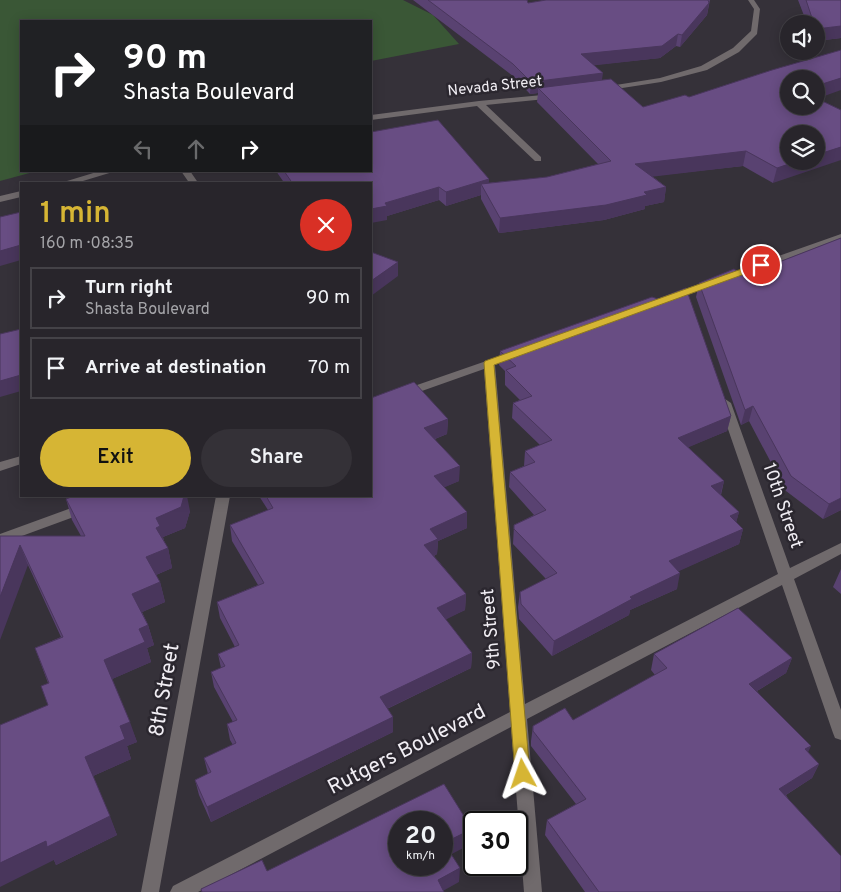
<!DOCTYPE html>
<meta charset="utf-8">
<style>
:root{--surface:#28252b;--page:#343137;--text:#f1f3f6;--muted:#a5a5a9;--line:#444247;--accent:#d6b534}
body{margin:0;font-family:Overpass,sans-serif;background:var(--page);color:var(--text);height:100vh;display:flex;flex-direction:column;font-size:19px;white-space:nowrap}
*{box-sizing:border-box;margin:0}
p{font-size:16px;color:var(--muted)}
.icon{flex:none;width:28px;height:28px;fill:none;stroke:currentColor;stroke-width:2;stroke-linecap:round;stroke-linejoin:round}
.map{position:relative;flex:1;overflow:hidden}
.panel{position:absolute;left:20px;top:182px;width:352px;height:315px;display:flex;flex-direction:column;background:var(--surface);border-radius:0px;box-shadow:0 2px 12px #0003,0 0 0 1px var(--line)}
.panel>*{flex:none}
.guide{position:absolute;left:20px;top:20px;width:352px;height:152px;border-radius:0px;box-shadow:0 2px 12px #0003,0 0 0 1px var(--line);background:#202124;color:#fff;overflow:hidden}
.tools{position:absolute;left:780px;top:15px;display:grid;gap:10px}
.tools a{display:grid;place-items:center;width:45px;height:45px;border-radius:50%;background:var(--surface);box-shadow:0 2px 12px #0003,0 0 0 1px var(--line);font-size:25px}
.speed{position:absolute;left:388px;top:811px;display:flex;gap:10px;font-size:25px;font-weight:700;text-align:center}
.speed>*{display:grid;place-content:center;width:65px;height:65px;border-radius:50%;background:var(--surface);box-shadow:0 2px 12px #0003,0 0 0 1px var(--line);line-height:1}
.speed small{font-size:12px;font-weight:400}
.speed .limit{border:2px solid #111;border-radius:8px;background:#fff;color:#111}
.pin{position:absolute;display:grid;place-items:center;width:42px;height:42px;color:#fff;margin:-21px;border:2px solid #fff;border-radius:50%;box-shadow:0 1px 5px #0007}
.me{position:absolute;width:55px;margin:-28px;rotate:355deg;stroke-linejoin:round;filter:drop-shadow(0 0 4px #0008)}
.turn{display:flex;align-items:center;gap:18px;height:105px;padding:0 20px;font-size:22px}
.turn .icon{width:65px;height:65px;stroke-width:2.5}
.turn b{display:block;font-size:35px;line-height:42px}
.lanes{display:flex;align-items:center;height:48px;padding:0 20px;background:#0003;justify-content:center;gap:25px;direction:ltr}
.lanes .off{opacity:.35}
.round{display:grid;place-items:center;flex:none;width:52px;height:52px;border-radius:26px;background:var(--page)}
.headline{display:flex;align-items:center;justify-content:space-between;height:85px;padding:0 20px}
h1{font-size:30px;font-weight:600;line-height:38px;color:var(--accent)}
.primary-button{display:flex;gap:10px;margin-top:auto;padding:10px 20px}
.primary-button a{flex:1;height:58px;border-radius:30px;background:var(--accent);color:#111;font-size:20px;font-weight:600;line-height:58px;text-align:center}
.primary-button a+a{background:var(--page);color:var(--text)}
ul{padding:0;list-style:none}
li{display:flex;align-items:center;gap:15px;height:62px;margin:0 10px 8px;padding:0 10px;border:2px solid var(--line);border-radius:0px}
li div{flex:1}
li b{display:block;font-size:19px}
li em{font-style:normal}
.map>svg:first-child{display:block}
</style>
<div class="map">
<svg width="841" height="892" viewBox="0 0 841 892">
<rect width="100%" height="100%" fill="#353139"/>
<path fill="#3a5736" d="M0 0H403L433 15 459 44 371 61V21H21V171H37L0 181Z"/>
<g fill="none" stroke-linecap="round" stroke-linejoin="round">
<path fill="#706a6c" fill-rule="evenodd" d="M748 0H754L760 9 757 34 739 52 707 70 661 82 603 91 599 89 603 87 660 78 701 66 733 48 751 31 754 9Z
M553 94 557 96 556 98 486 105 541 157V161H535L477 106 371 120V115L479 101Z
M100 171H116L73 184H57Z
M181 171H190L199 184H190Z
M21 191V197L0 202V196Z
M841 234V240L676 299 672 300 667 297 668 295Z
M515 351 521 354 519 356 495 365 525 704 778 574 719 403 725 399 731 403 790 568 841 543V554L794 579 841 710V740L835 738 833 733 782 585 527 719 542 892H524L511 727 198 892H170L173 886 510 712 484 369 371 409V401Z
M21 456V464L0 471V462Z
M216 496H230L159 892H141Z
M85 503 90 505 92 508 90 511 0 544V534Z"/>
</g>
<path fill="#594271" d="M413 0H527L528 3 546 0H710L707 15 680 47 676 46 660 58 593 65 602 80 643 107 689 97 817 98 773 183 743 166 652 176 666 187 664 202 645 206V209L604 220 499 233 481 199V195L446 206 439 200 387 216V220L371 184H285L276 171H371L489 179 488 183 547 177 598 164 537 102 538 93 530 94 513 76Z
M798 0H841V38L816 41V24H807L803 13Z
M841 238V510L823 519 786 491 749 421 741 425 696 297 699 283 741 274 761 269Z
M500 351 731 416 727 431 688 447 724 481 721 495 739 512 736 522 743 529 739 544 678 571 677 589 630 610 629 615 552 656 519 619 518 607 520 592 546 579 513 544 514 525 534 515 509 487 510 472 524 466 525 451 540 445 512 418 513 403 520 400 505 385V371L499 365Z
M448 419 447 434 435 439 459 481 444 487 467 528 438 541 437 554 434 556 466 594 465 610 445 619 472 653 471 668 387 709 393 732 211 822 199 795 195 780 208 774 204 758 233 745 230 740 227 724 233 722 214 687 211 672 221 668 218 654 235 647 220 618 217 602 258 585 232 541 230 525 268 510 259 496H371Z
M66 499 190 511 185 528 163 537 164 541 168 548 172 568 156 575 160 582 165 602 142 612 148 625 154 645 147 648 151 662 112 679 137 742 127 746 131 759 93 776 117 835 56 865 54 860 48 705V683L35 648 61 637 28 565 0 536H81L72 520Z
M841 569V594L833 587Z
M654 654 792 658 786 673 757 691 808 753 819 764 812 778 786 795 841 892H585L545 835 547 820 576 804 531 746V741L533 726 573 720 655 675 651 670Z"/>
<path fill="#49365c" d="M709 3 707 15 680 47 682 35Z
M841 26V38L816 41V29Z
M678 34 676 46 660 58 580 67 581 54Z
M603 73 601 86 538 88V93L530 94 531 82Z
M841 78V90L816 99V86Z
M841 147V160L773 183 777 168 798 161H816V155Z
M746 151 743 166 633 179 635 164Z
M489 179 488 193 481 184V195L446 206V192Z
M439 187V200L387 216V220L371 223V209L385 203Z
M666 187 664 202 645 206V209L604 220 499 233 500 218 644 192Z
M21 245V260L0 266V251Z
M398 262V276L371 296V281Z
M21 375V391L0 397V381Z
M753 406 749 421 741 425 745 410Z
M731 416 727 431 675 453 678 438Z
M448 419 447 434 424 443V428Z
M460 466 459 481 434 492V476Z
M724 481 720 496 711 486Z
M184 496H187L190 511 185 528 163 537 165 546 156 528V518Z
M841 498V510L823 519 829 504Z
M467 512V528L438 541 437 554 424 561V545L430 529Z
M739 512 735 527 730 516Z
M743 529 739 544 666 577 669 561Z
M20 545 28 565 0 640V597Z
M168 548 172 568 151 577 146 557Z
M680 573 677 589 630 610 629 615 552 656 554 641 630 597Z
M160 582 165 602 138 614 132 594Z
M466 594 465 610 437 624V608Z
M148 625 154 645 147 648 151 662 110 680 104 660 139 629Z
M472 653 471 668 380 712V697Z
M792 658 786 673 744 699 749 684Z
M393 717V732L211 822 207 807Z
M130 722 137 742 127 746 131 759 93 776 85 757 120 726Z
M811 746 804 761 805 749Z
M819 764 812 778 773 803 779 789Z
M110 816 117 835 56 865 54 860 0 887V863L46 841Z
M472 829 471 844 444 858V843Z
M460 868 459 882 441 892 438 880Z"/>
<path fill="#684d83" stroke="#49365c" fill-rule="evenodd" d="M428 0H527L528 3 546 0H708L709 3 682 35 678 34 662 46 581 54 603 73 531 82 513 64Z
M806 0H841V26L816 29V24H814Z
M841 50V78L816 86V79H789V106H816V98L841 110V147L816 155V134H789V161H798L777 168 746 151 635 164 666 187 644 192 647 195 606 205 500 218 481 184 547 177 611 161 538 88 611 79 643 107 685 95 689 97 772 70Z
M438 120 489 179 446 192 439 187 385 203 387 206 371 209V184H293L284 171H371V132Z
M21 212V245L0 251V217Z
M841 238V498L829 504 791 476 753 406 745 410 699 283 734 269 741 274 759 267 761 269Z
M371 252 398 262 371 281Z
M686 288 731 416 678 438 724 481 711 486 739 512 730 516 743 529 669 561 680 573 630 597 632 599 554 641 521 604 520 592 557 573 514 529V525L546 510 510 472 535 462 525 451 552 440 513 403 532 396 506 370 516 366 500 351 652 297 658 299Z
M21 329V375L0 381V334Z
M414 382 448 419 424 428 460 466 434 476 467 512 430 529 438 539 424 545 466 594 437 608 472 653 380 697 393 717 207 807 195 780 211 772 204 758 236 743 227 724 237 720 211 672 225 666 218 654 239 645 217 602 264 583 230 525 273 508 266 496H371V398Z
M74 496H184L181 507 156 518 160 526 156 528 168 548 146 557 160 582 132 594 148 625 139 629 145 642 104 660 130 722 120 726 125 739 85 757 110 816 47 847 46 841 0 863V725L48 705 41 686 49 683 35 648 63 637 20 545 0 597V536H85L66 499Z
M738 608 792 658 749 684 811 746 805 749 819 764 779 789 841 856V891L839 892H599L547 820 586 799 533 731V726L565 708 573 720 667 668 654 654Z
M444 784 472 829 444 843 460 868 438 880 444 892H202L201 889 262 860 267 871ZM399 822H441V865H399Z"/>
<path fill="#d6b534" stroke="#8b7622" d="M761 262 764 263V267L494 365 530 774 528 779 523 781 517 779 515 774 484 363 485 361Z"/>
<g text-anchor="middle" dominant-baseline="central" stroke-width="5" stroke-linejoin="round" paint-order="stroke">
<g font-size="15" fill="#f1eef4" stroke="#2b272f">
<text transform="translate(495 87) rotate(-6)">Nevada Street</text>
</g>
<g font-size="18" fill="#f1eef4" stroke="#2b272f">
<text transform="translate(782 506) rotate(71)">10th Street</text>
<text transform="translate(492 629) rotate(-95)">9th Street</text>
</g>
<g font-size="21" fill="#f1eef4" stroke="#2b272f">
<text transform="translate(165 690) rotate(-80)">8th Street</text>
<text transform="translate(407 750) rotate(-27)">Rutgers Boulevard</text>
</g>
</g>
</svg>
<div class="tools">
<a><svg class="icon" aria-label="sound" viewBox="0 0 24 24"><path d="M4 9h4l5-4v14l-5-4H4zM17 9q2 3 0 6"/></svg></a>
<a><svg class="icon" aria-label="search" viewBox="0 0 24 24"><circle cx="10" cy="10" r="6"/><path d="M15 15l6 6"/></svg></a>
<a><svg class="icon" aria-label="layers" viewBox="0 0 24 24"><path d="M12 4l9 5-9 5-9-5zM3 14l9 5 9-5"/></svg></a>
</div>
<div class="speed"><div>20<small>km/h</small></div><div class="limit">30</div></div>
<div class="pin" style="left:761px;top:265px;background:#d93025"><svg class="icon" aria-label="arrive" viewBox="0 0 24 24"><path d="M6 21V4h12l-3 4 3 4H6"/></svg></div>
<svg class="me" style="left:523px;top:774px" viewBox="-20 -20 40 40"><path d="M0-17L14 15 0 8-14 15z" fill="#d6b534" stroke="#fff" stroke-width="4"/></svg>
<div class="guide">
<div class="turn"><svg class="icon" aria-label="right" viewBox="0 0 24 24"><path d="M7 20v-9h11M14 6l5 5-5 5"/></svg><div><b>90 m</b>Shasta Boulevard</div></div>
<div class="lanes"><svg class="icon off" aria-label="left" viewBox="0 0 24 24"><path d="M17 20v-9H6M10 6l-5 5 5 5"/></svg><svg class="icon off" aria-label="ahead" viewBox="0 0 24 24"><path d="M12 20V5M6 11l6-6 6 6"/></svg><svg class="icon" aria-label="right" viewBox="0 0 24 24"><path d="M7 20v-9h11M14 6l5 5-5 5"/></svg></div>
</div>
<section class="panel">
<div class="headline"><div><h1>1 min</h1><p>160 m · 08:35</p></div><a class="round" style="background:#d93025;color:#fff"><svg class="icon" aria-label="close" viewBox="0 0 24 24"><path d="M6 6l12 12M18 6L6 18"/></svg></a></div>
<ul>
<li><svg class="icon" aria-label="right" viewBox="0 0 24 24"><path d="M7 20v-9h11M14 6l5 5-5 5"/></svg><div><b>Turn right</b><p>Shasta Boulevard</p></div><em>90 m</em></li>
<li><svg class="icon" aria-label="arrive" viewBox="0 0 24 24"><path d="M6 21V4h12l-3 4 3 4H6"/></svg><div><b>Arrive at destination</b></div><em>70 m</em></li>
</ul>
<div class="primary-button"><a>Exit</a><a>Share</a></div>
</section>
</div>
